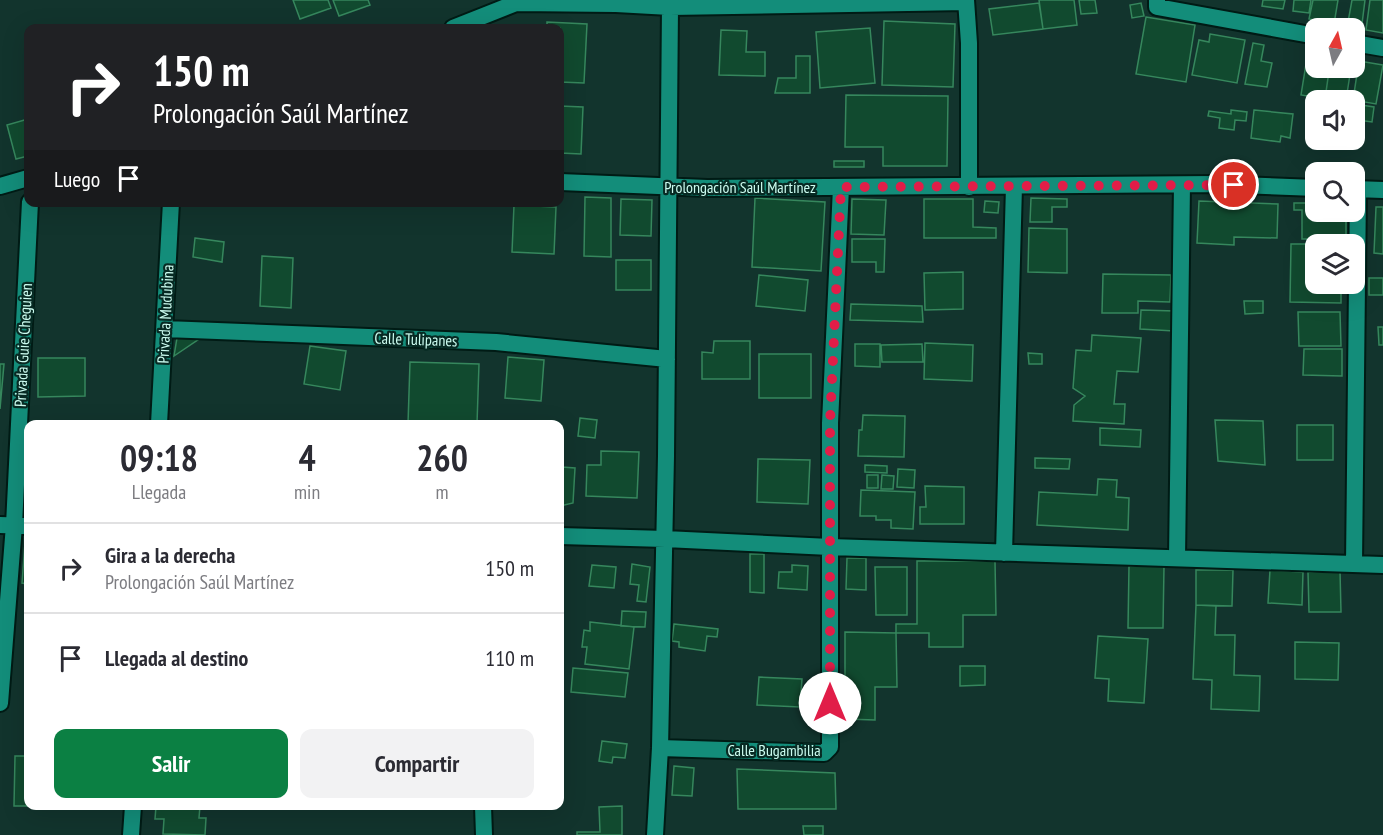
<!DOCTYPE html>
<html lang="es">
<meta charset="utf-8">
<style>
:root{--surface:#fff;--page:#f2f2f3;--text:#2b2b33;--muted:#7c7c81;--line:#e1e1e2;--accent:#0b8043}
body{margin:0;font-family:"PT Sans Narrow",sans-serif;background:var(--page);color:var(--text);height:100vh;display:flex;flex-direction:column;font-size:22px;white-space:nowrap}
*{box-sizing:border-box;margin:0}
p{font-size:20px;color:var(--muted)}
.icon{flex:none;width:33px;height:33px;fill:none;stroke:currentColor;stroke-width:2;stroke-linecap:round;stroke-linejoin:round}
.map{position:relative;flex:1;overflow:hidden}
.side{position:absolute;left:24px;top:420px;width:540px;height:390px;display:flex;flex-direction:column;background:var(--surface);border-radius:12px;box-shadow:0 6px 24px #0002}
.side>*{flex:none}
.hud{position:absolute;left:24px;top:24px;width:540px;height:183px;border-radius:12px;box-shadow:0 6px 24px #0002;background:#202124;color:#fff;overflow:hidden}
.needle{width:39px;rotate:8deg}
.fabs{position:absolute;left:1305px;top:18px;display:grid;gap:12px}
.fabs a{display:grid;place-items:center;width:60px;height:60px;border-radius:12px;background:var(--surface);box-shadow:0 6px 24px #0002;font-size:30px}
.pin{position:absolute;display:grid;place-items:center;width:51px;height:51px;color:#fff;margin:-26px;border:3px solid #fff;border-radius:50%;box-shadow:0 2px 6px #0007}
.me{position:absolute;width:66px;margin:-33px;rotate:0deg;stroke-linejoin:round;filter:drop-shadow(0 0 4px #0008)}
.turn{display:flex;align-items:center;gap:21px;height:126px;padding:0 30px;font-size:27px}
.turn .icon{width:78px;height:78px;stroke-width:2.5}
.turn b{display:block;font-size:42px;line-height:51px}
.then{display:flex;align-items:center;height:57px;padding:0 30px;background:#0003;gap:12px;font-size:22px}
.eta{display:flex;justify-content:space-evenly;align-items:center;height:102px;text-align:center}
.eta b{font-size:36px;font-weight:800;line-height:42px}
.button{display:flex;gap:12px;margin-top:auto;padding:12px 30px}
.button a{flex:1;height:69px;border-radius:12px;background:var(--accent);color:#fff;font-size:24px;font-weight:800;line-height:69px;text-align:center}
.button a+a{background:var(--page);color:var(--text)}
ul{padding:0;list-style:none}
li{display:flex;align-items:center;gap:18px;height:90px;padding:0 30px;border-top:2px solid var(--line)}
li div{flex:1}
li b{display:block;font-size:22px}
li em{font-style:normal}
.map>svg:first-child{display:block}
</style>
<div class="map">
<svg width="1383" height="835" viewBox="0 0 1383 835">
<rect width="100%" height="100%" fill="#12342d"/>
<path fill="#114a2f" stroke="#36875d" stroke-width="1.5" d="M293 0H328L331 8 300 19Z
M333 0H368L370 5 339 16Z
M1039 0H1074L1077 25 1043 29Z
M1079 0H1095L1097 13 1081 14Z
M1263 0H1285L1283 9 1262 6Z
M1294 0H1311L1309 13 1293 11Z
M1313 0H1338L1334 24 1309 19Z
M1352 0H1365L1362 24 1348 22Z
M1370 0H1383V33L1366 30Z
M1039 3 1043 29 993 35 989 9Z
M1141 3 1144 16 1132 18 1130 5Z
M1146 17 1195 25 1186 82 1136 74Z
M884 21 955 24 953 87 882 85Z
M547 22 587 24 584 83 560 82V28H547Z
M870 28 875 83 820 88 816 32Z
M721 30 747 31 746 52H765V76L719 75Z
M1210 34 1245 40 1237 83 1192 75 1199 40 1209 42Z
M1253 43 1264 45 1261 61 1272 63 1267 87 1245 84Z
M796 56H810V93H775L778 78H796Z
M1307 58 1316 60V68H1318V69L1329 71 1325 99 1301 95Z
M1359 61 1383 65 1376 104 1353 100Z
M1341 68H1351L1346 100 1325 99 1329 71 1340 73Z
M846 95 948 96 947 166H883V147H845Z
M1361 105 1374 107 1372 122 1358 120Z
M560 106 583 107 581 154 560 153Z
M1231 110 1247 112 1246 121 1235 120 1234 130 1219 128 1220 118 1208 116 1209 111 1231 114Z
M1254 110 1293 114 1290 138 1281 136 1280 142 1251 138Z
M28 119V156L16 159 7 125Z
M834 161H864V167H834Z
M585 197 611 198V257L584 256Z
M755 198 825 202 821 271 752 267Z
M1031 198 1067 199V207H1052V222H1030Z
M621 199 652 200 651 236 620 235Z
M852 199 886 200 884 235 851 234Z
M924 199H973V227L996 228V238H924Z
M985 201 999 202 998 213 984 212Z
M1199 201 1278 204 1277 238 1234 237V245L1197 243Z
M1294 203H1316V212H1346V239H1302V210H1294Z
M514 205 556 207 554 254 512 252Z
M1376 207H1383V254L1374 253Z
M1029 228 1067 229V273L1028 272Z
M195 238 224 242 222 262 193 257Z
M852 239H885L884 272H876V262H852Z
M1291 244H1313V252H1316V284H1341V303L1290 302Z
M262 256 293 258 291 308 260 306Z
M616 260H651V290H616Z
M963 272V309L925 310 924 273Z
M1103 274 1171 275 1170 302 1138 301V313H1102Z
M759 275 808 280 805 311 756 306Z
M1369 278H1383V295H1369Z
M1244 301H1263V313L1245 314Z
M851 304 922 306 923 322 850 320Z
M1141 310 1175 311 1174 331 1140 329Z
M1298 312H1340L1341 346H1299Z
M1378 327H1383V345H1379Z
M178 332 202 337 174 356Z
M1092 335 1141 338 1138 372 1117 371 1114 404H1125L1124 424 1073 421 1074 405 1085 396 1073 388 1076 350 1091 351Z
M714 341H750V379H702V352L713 353Z
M925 343 973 345 972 381 924 379Z
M855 344H880V367L855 366Z
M922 344 923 362H882L881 345Z
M310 346 346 351 340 390 304 384Z
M1304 349H1342V376L1303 375Z
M1028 353 1042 354V364H1029Z
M759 354H811V398H759Z
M508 357 544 360 541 401 505 398Z
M38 358H85V396L38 397Z
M410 362 479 364 477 424H408Z
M0 364H4L0 409Z
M863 415 905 416 904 457 858 456 859 430H862Z
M580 418 597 420 595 438 578 436Z
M1215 420 1263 421 1265 465 1218 461Z
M1297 425H1333V460H1297Z
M1100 428 1141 430 1140 447 1100 445Z
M601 451 639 452 637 498 586 496 587 465H601Z
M560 454H563L562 467 575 468 573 503 560 506Z
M1035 458 1070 459 1069 469 1035 468Z
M758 459 810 460 808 504 757 502Z
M865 465 887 466V473L865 472Z
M898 469 915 470 914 488 897 487Z
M867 475H878V488H867Z
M882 475 894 476 893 489H881Z
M1098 479 1117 480 1116 497 1129 498 1128 530 1037 525 1039 492 1097 495Z
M925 486 964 487V524H920V507H926Z
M861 490 915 492 913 529 891 528V520H876V516H860Z
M25 543H28V584L22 583Z
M750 554H764V593L750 592Z
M847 558H866V590L846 589Z
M917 561H995L996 615H963V647H929V633H896V624H917Z
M632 564 650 567 646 602 637 601 639 585 630 584Z
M592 565 616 567 614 588 589 586Z
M792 565 808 566 807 590 778 588 779 572H792Z
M1129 566H1164L1163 628H1128Z
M875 567H907V615H876Z
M1196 570H1233L1232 606 1196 605Z
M1270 570 1303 572 1302 605 1268 603Z
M1340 571 1341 612H1309L1308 572Z
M1196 605 1216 606 1215 635H1235L1234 675 1260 676 1259 711 1211 709 1212 680 1193 679Z
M622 611 646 612 645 627 621 626Z
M590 622 634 627 629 669 585 664 587 647H582L584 630 590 631Z
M674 624 718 629 717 637 707 636 705 651 679 647V642L672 641Z
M845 632 896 633 897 687H875V720L845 719Z
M1098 636 1148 639 1144 703 1108 701 1109 679 1095 678Z
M1295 642 1339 643 1338 680 1295 679Z
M960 666H985V685L960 686Z
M573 668 628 673 625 697 571 692Z
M759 677 802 679 800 707 757 705Z
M602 741 627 744 625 758 613 757 612 763 599 761Z
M15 756H28V806H61H14Z
M674 766 694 768 692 796 672 795Z
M737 769 835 773 836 809H738Z
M156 806H200L199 818H206L205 835 163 834 164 819H155Z
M622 806V835H577V832H600L599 807Z
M803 826H823V835H804Z"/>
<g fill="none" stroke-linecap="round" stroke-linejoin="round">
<defs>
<path id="minor" d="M966 0 969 43V187
M1157 0V7L1316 36
M453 28 516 3 616 4 670 7 966 2
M1354 43 1383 48
M560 182 707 188 1214 184 1316 188
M0 186 28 178
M1354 189 1383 190
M165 329 496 342 667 359
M159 424 171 202
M0 525 28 526
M560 536 665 539 830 547 1383 565
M1004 553 1014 186
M1177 558 1182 185
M1354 564 1358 189
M0 703 14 525 30 202
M660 748 824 753 830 747V423L841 187
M483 806 484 835
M131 835 133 806
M655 835 660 748 666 456 670 7"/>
</defs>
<use href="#minor" stroke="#001b15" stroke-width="20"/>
<use href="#minor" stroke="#138d7a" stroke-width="16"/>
</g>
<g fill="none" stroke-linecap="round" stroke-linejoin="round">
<path stroke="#e11d48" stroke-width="10" stroke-dasharray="0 18" d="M830 703V423L841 187 1234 185"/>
</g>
<g text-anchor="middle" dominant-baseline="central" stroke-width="4.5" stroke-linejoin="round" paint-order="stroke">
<g font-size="16" fill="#ccfcf0" stroke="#072a23">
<text x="740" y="187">Prolongación Saúl Martínez</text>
<text transform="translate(165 314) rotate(-87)">Privada Mudubina</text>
<text transform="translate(416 339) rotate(2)">Calle Tulipanes</text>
<text transform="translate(23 345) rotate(-87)">Privada Guie Cheguien</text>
<text x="774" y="750">Calle Bugambilia</text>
</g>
</g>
</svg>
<div class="fabs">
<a><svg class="needle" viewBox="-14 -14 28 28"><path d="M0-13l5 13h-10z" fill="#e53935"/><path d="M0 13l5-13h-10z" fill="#7c7c81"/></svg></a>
<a><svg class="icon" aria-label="sound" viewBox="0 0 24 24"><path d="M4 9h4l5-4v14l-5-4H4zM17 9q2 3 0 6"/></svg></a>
<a><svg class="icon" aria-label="search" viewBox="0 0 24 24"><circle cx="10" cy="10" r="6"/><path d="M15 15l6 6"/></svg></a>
<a><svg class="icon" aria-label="layers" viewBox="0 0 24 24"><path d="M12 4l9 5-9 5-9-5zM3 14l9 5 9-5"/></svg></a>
</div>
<div class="pin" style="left:1234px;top:185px;background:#d93025"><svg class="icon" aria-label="arrive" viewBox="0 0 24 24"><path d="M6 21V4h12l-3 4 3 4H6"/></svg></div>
<svg class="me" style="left:830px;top:703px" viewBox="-20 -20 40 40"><circle r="19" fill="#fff"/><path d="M0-13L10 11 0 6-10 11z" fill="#e11d48"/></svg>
<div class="hud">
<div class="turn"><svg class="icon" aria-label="right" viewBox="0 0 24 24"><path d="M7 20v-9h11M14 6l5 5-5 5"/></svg><div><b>150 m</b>Prolongación Saúl Martínez</div></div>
<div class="then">Luego<svg class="icon" aria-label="arrive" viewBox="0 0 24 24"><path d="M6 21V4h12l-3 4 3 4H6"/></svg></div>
</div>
<section class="side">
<div class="eta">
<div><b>09:18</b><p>Llegada</p></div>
<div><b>4</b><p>min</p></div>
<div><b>260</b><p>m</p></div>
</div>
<ul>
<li><svg class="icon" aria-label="right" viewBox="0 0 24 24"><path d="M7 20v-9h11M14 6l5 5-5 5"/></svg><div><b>Gira a la derecha</b><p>Prolongación Saúl Martínez</p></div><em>150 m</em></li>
<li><svg class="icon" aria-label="arrive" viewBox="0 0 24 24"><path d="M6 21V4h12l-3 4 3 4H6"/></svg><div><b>Llegada al destino</b></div><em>110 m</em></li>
</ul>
<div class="button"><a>Salir</a><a>Compartir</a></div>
</section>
</div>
